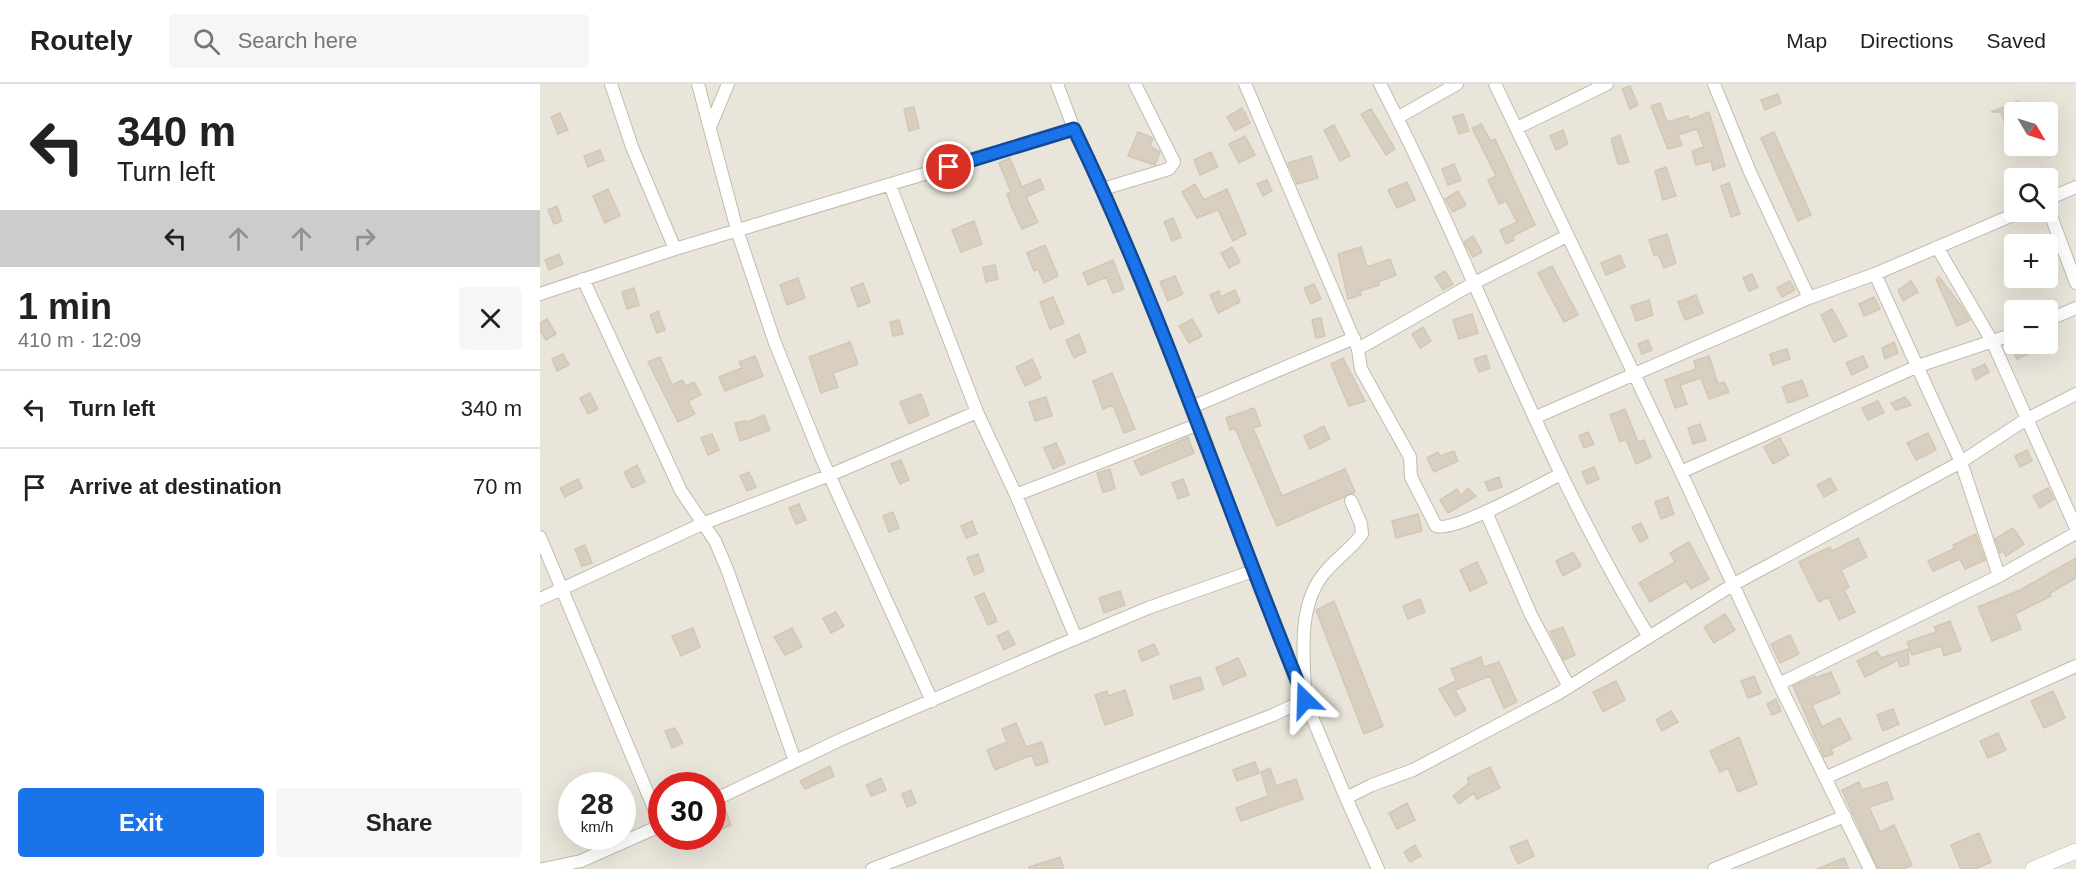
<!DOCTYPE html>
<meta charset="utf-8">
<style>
:root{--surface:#fff;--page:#f6f6f6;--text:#222;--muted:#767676;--line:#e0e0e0;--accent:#1a73e8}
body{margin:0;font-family:Arial,sans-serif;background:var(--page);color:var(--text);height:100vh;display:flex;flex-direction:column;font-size:22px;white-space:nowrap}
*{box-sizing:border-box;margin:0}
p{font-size:20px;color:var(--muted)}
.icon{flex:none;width:33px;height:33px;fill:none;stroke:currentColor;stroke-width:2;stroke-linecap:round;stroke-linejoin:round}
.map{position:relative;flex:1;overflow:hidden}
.drawer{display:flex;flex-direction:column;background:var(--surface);width:540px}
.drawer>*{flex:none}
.guide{background:#fff;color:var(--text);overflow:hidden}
.needle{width:39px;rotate:128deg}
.controls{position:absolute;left:1464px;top:18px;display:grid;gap:12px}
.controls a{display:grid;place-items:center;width:54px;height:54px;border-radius:6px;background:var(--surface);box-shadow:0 6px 24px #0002;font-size:30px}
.speed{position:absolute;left:18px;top:688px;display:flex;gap:12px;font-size:30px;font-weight:700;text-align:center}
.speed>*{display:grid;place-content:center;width:78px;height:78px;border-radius:50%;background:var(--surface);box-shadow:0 6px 24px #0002;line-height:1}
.speed small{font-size:15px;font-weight:400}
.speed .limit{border:9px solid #d22;background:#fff;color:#111}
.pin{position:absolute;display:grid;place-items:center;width:51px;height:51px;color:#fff;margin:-26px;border:3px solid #fff;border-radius:50%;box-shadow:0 2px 6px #0007}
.me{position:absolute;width:66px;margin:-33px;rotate:338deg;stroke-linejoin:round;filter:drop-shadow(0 0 4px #0008)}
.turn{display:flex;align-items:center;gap:21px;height:126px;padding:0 18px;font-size:27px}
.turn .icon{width:78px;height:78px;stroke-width:2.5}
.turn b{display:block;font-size:42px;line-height:51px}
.lanes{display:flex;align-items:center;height:57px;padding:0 18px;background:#0003;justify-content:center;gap:30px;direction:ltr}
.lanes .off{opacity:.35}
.round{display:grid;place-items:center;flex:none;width:63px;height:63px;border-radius:6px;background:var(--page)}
.overview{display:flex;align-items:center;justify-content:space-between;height:102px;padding:0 18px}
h1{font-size:36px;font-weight:700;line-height:45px}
.button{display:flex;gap:12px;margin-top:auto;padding:12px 18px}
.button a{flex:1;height:69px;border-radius:6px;background:var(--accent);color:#fff;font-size:24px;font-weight:700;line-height:69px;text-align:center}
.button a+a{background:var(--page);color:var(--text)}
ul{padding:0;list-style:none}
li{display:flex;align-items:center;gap:18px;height:78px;padding:0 18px;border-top:2px solid var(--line)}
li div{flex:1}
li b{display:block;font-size:22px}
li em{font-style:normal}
header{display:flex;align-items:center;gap:36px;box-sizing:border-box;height:84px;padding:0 30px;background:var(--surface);border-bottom:2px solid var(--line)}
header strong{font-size:28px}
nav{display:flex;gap:33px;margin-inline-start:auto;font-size:21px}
.search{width:420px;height:54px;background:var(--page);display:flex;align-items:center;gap:15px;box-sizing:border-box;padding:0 21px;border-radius:6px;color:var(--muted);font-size:22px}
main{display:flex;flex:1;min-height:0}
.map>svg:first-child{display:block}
</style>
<header>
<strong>Routely</strong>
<div class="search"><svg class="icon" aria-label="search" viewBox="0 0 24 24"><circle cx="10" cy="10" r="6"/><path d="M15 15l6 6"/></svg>Search here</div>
<nav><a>Map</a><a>Directions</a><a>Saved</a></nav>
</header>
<main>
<section class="drawer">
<div class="guide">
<div class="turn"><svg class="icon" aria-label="left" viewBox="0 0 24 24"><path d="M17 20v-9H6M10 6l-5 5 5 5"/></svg><div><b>340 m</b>Turn left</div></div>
<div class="lanes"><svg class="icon" aria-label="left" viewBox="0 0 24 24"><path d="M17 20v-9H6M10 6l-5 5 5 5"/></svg><svg class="icon off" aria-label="ahead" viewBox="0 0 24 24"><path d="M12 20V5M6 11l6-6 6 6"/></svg><svg class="icon off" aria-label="ahead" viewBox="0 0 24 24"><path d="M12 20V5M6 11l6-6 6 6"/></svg><svg class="icon off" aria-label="right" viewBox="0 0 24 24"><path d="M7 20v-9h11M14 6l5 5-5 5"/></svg></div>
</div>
<div class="overview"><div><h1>1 min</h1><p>410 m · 12:09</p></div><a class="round"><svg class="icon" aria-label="close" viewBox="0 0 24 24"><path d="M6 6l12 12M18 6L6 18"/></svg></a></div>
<ul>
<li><svg class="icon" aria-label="left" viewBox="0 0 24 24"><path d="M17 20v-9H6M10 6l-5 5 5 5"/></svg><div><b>Turn left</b></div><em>340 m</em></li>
<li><svg class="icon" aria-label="arrive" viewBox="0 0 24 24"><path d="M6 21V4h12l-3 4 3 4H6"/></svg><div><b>Arrive at destination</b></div><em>70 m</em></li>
</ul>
<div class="button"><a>Exit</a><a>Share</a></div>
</section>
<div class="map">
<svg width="1536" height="785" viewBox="0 0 1536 785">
<rect width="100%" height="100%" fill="#f6f3ec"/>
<path fill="#eae5da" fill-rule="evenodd" d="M0 0H1536V785H0ZM1474 28H1508V62H1474ZM1474 94H1508V128H1474ZM1474 160H1508V194H1474ZM1474 226H1508V260H1474ZM32 702H82V753H32ZM122 702H172V753H122Z"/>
<path fill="#d8cfc1" stroke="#d3c7b4" stroke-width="1.5" d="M1090 2 1098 21 1090 25 1082 5Z
M1238 10 1241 19 1225 26 1221 16Z
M1478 17 1482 28H1474L1473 64 1461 28H1451Z
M1120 19 1127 38 1148 32 1149 36 1169 28 1185 82 1173 86 1171 77 1156 81 1152 67 1164 63 1157 45 1138 51 1142 61 1128 65 1111 22Z
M374 23 379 44 369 47 364 25Z
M702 24 710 39 695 47 687 33Z
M831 25 855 65 846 71 821 30Z
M20 29 28 46 18 50 11 33Z
M923 30 929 47 919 50 913 33Z
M941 40 951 57 955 55 995 141 973 152 974 156 966 160 960 146 977 138 966 117 959 120 948 96 956 92 932 44Z
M794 41 810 72 800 77 784 46Z
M1023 46 1028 60 1016 66 1010 52Z
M598 48 613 54 610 62 620 68 615 81 588 72Z
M1234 48 1271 131 1258 137 1221 54Z
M1080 51 1089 78 1082 80H1078L1071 55Z
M705 52 715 71 699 79 689 60Z
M60 66 64 76 48 83 44 72Z
M671 68 678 83 660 91 654 76Z
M771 72 778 94 757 100 748 79Z
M470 74 482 103 500 95 504 105 486 113 498 138 482 145 472 124 467 110 471 108 459 79Z
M914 80 921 96 908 101 902 85Z
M1126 83 1136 112 1123 116 1115 87Z
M727 96 732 107 723 112 717 100Z
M867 98 875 116 857 124 848 106Z
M1189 99 1200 130 1191 133 1181 102Z
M655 100 664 116 687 105 706 150 693 157 678 126 657 134 642 108Z
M68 105 80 132 65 139 53 112Z
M918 107 926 121 913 128 905 115Z
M17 122 22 137 14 140 8 126Z
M633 134 641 153 632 157 624 138Z
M434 137 442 160 421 168 412 146Z
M1127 150 1136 179 1124 184 1118 170 1114 171 1109 156Z
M933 152 942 168 933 173 924 158Z
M505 161 518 192 504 199 498 185 494 187 487 169Z
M692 163 700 178 689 184 681 169Z
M821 163 827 183 850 175 856 191 838 198 839 201 820 207 821 211 808 215 798 170Z
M19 170 23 180 9 186 5 176Z
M1080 171 1085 183 1066 191 1061 179Z
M573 176 584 205 573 209 566 193 548 201 543 189Z
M455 181 458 195 446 198 443 183Z
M1012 182 1038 231 1024 238 998 189Z
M905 187 913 200 903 206 895 193Z
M1212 190 1218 203 1209 207 1203 194Z
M635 192 643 210 628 217 620 198Z
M1399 193 1422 223 1430 236 1417 242 1396 195Z
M258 194 265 214 247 221 240 201Z
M1250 197 1255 206 1242 213 1237 204Z
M1371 197 1378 208 1363 217 1358 206Z
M323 199 330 218 318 223 311 204Z
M774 200 781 215 771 220 764 204Z
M94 204 99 221 87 225 82 208Z
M695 206 700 218 678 229 670 211 679 207 681 213Z
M1156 211 1163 229 1145 236 1138 218Z
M513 213 524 239 510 245 500 218Z
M1334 213 1340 225 1324 232 1319 220Z
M1109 216 1113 231 1096 237 1091 222Z
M1292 225 1307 252 1294 258 1281 231Z
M118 227 125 246 117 249 110 231Z
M932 230 938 249 919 255 913 236Z
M781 234 785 252 776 254 772 236Z
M7 235 16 250 6 256 0 246V239Z
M652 235 662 252 649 259 639 242Z
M359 236 363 250 353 252 350 238Z
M883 243 891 257 880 264 872 250Z
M539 250 546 268 534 274 526 256Z
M1108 256 1112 266 1102 270 1098 260Z
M310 258 318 280 293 289 298 303 281 309 269 273Z
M1354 258 1358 269 1345 275 1342 264Z
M1483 262 1488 270 1477 275 1472 266Z
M1247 265 1250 275 1233 281 1230 270Z
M23 270 29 281 17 287 12 275Z
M946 271 950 284 939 288 934 275Z
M215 272 223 292 185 307 179 293 202 284 199 278Z
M1169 272 1178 300 1184 298 1189 308 1169 315 1161 294 1140 301 1147 320 1135 324 1125 296 1156 285 1154 277Z
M1323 272 1328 283 1312 291 1306 279Z
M120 273 132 301 142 296 146 302 154 298 161 311 148 317 155 330 138 338 108 278Z
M803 274 825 317 809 322 791 280Z
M492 275 501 294 485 302 476 283Z
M1445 280 1449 288 1436 296 1432 286Z
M572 289 595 345 584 349 573 321 563 325 553 297Z
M1262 296 1268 312 1248 319 1242 303Z
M50 309 58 325 48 330 40 314Z
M381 310 389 331 369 340 360 318Z
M506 313 512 332 495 337 489 318Z
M1365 313 1371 321 1356 326 1351 319Z
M1338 317 1344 329 1328 336 1322 324Z
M714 324 721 342 713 344 742 412 805 385 815 408 737 442 695 344 690 346 686 334Z
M1085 325 1098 358 1104 356 1111 373 1096 380 1086 355 1080 358 1070 331Z
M224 331 230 346 200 357 195 339 205 337V339Z
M1160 340 1166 356 1153 360 1148 344Z
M784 342 790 355 770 365 764 352Z
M1048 348 1054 360 1044 364 1039 352Z
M1388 349 1396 366 1376 376 1367 359Z
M172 350 179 366 168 371 161 354Z
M648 353 654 369 601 391 594 377Z
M1240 354 1249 371 1233 380 1224 363Z
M516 359 525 379 513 385 504 364Z
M1487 366 1492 377 1480 383 1475 372Z
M914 367 918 377 894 388 887 374 898 368 900 372Z
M361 376 369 396 360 400 351 380Z
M97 381 105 398 92 404 84 388Z
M1054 383 1059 395 1047 400 1042 388Z
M570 385 575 405 563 408 557 389Z
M209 388 216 403 207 407 200 392Z
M959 393 962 403 949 407 945 398Z
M1290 394 1297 406 1284 413 1277 401Z
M38 395 42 404 25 413 20 404Z
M643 395 649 411 638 415 632 399Z
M928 404 936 412 908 429 900 416 917 405 921 412Z
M1508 404 1514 415 1500 424 1493 412Z
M1128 413 1134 430 1121 435 1115 418Z
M259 420 266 436 256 440 249 424Z
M353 428 359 444 349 448 343 432Z
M878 430 882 447 856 454 852 437Z
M432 437 437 450 426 454 421 442Z
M1101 439 1108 454 1100 458 1092 443Z
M1473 444 1484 460 1466 472 1463 467 1460 469 1455 455Z
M1436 450 1445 476 1425 485 1420 475 1393 487 1388 477 1415 464 1413 461Z
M1318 454 1327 473 1301 486 1309 503 1304 506 1315 528 1299 536 1288 513 1279 518 1259 478 1290 463 1292 467Z
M1149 458 1169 495 1151 505 1146 497 1110 518 1099 499 1135 478 1130 469Z
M45 461 52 479 42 482 35 465Z
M1033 468 1041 482 1023 492 1016 477Z
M438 470 444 487 434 491 427 474Z
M1536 474V494L1510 509 1511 512 1475 530 1481 545 1452 557 1438 523 1480 506Z
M937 478 947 499 930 507 920 486Z
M580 507 585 521 564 529 559 514Z
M444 509 457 537 448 541 435 513Z
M880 515 885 528 868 535 863 522Z
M794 517 843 642 824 650 776 526Z
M296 528 304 542 291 549 283 534Z
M1185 530 1195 546 1174 559 1164 543Z
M1410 537 1421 566 1404 572 1401 562 1372 571 1367 558 1396 548 1394 543Z
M1023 543 1035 571 1024 576 1010 548Z
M153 544 160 563 141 572 132 552Z
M252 544 262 563 245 571 234 553Z
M468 547 475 560 464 566 457 552Z
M1250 551 1259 570 1240 579 1231 560Z
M614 560 619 570 602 577 598 567Z
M1368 565 1369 580 1360 583 1358 576 1325 593 1317 577 1337 567 1341 574Z
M941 573 944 583 959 578 977 618 964 624 950 592 915 606 926 626 915 632 899 605 916 597 911 585Z
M698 574 706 591 683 601 676 584Z
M1291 588 1300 609 1272 621 1282 643 1300 634 1311 655 1291 665 1293 670 1284 673 1253 602 1275 592 1276 594Z
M1214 592 1221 609 1208 614 1201 597Z
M660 593 664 605 634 615 630 602Z
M1076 597 1085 616 1063 628 1053 608Z
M585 606 593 631 565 641 555 611 567 607 568 612Z
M1513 607 1525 634 1504 644 1491 617Z
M1236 615 1241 627 1232 631 1227 620Z
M1353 625 1359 640 1343 647 1337 631Z
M1131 627 1138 638 1122 647 1116 636Z
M476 639 486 663 502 658 508 678 496 682 492 671 455 686 447 666 467 658 462 645Z
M135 644 143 659 132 664 125 647Z
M1458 649 1466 666 1448 674 1440 657Z
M1199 653 1217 700 1198 708 1188 684 1180 688 1170 667Z
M715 678 719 689 697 697 693 686Z
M290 682 294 692 265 705 260 697Z
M950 683 960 704 937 715 934 709 919 720 913 712 929 699 927 694Z
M730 684 736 702 756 695 763 715 701 737 696 724 728 712 721 688Z
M341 694 346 706 331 712 326 701Z
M1319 698 1322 706 1347 698 1353 715 1329 723 1340 748 1354 741 1372 781 1364 785H1338L1302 706Z
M371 706 376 719 367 723 362 710Z
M867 719 875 736 857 745 849 729Z
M187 729 191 741 172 750V735Z
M1439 749 1451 778 1435 785H1421L1411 761Z
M987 756 994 772 978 780 970 763Z
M875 761 881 772 870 778 864 768Z
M520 773 524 785H489V783Z
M1304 774 1309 785H1277Z"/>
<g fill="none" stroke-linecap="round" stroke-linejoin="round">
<defs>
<path id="minor" d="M71 0 92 63 135 165
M158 0 197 146 235 259 281 373 392 617
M517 0 534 45 563 105 659 340 713 487 765 616
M705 0 818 265 934 199 1027 152
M840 0C934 182 1002 378 1109 553
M955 0 1141 388 1239 600 1330 785
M1174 0 1210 88 1269 214
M857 34 917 0
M170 43 188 0
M977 44 1067 0
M350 101 437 328 476 411 536 554
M563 105 629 85 634 78 595 0
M1508 115 1536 103
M1508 124 1536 199
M1397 163 1453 259 1536 444
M1335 190 1421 378 1459 492
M43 195 141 407 175 457 187 485 255 677
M0 210 135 165 534 45
M1508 236 1536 224
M818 265 821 285 870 373 871 393 896 442C914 449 999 401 1021 390
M652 323 814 254
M996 333 1269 214 1335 190 1480 128
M1141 388 1378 282 1474 250
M476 411 659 340
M946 428 991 531 1029 603
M0 453 121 741
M0 515 162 440 290 391 437 328
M1239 600 1459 492 1536 449
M765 605C763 566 758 517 787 486 798 473 812 464 822 450L821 440 811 417
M1287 693 1536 582
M806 714 838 785
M172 717 302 655 513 564 608 524 713 487
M3 785 41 777 122 741
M332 785 733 631 765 616 806 714 832 701 873 686 1019 609 1194 500 1421 378 1485 336 1536 310
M1174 785 1305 732"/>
<path id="tertiary" d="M1493 785 1536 767"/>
</defs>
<use href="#minor" stroke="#c2bbae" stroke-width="14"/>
<use href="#tertiary" stroke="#c2bbae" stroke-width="16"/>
<use href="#minor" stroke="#fff" stroke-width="12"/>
<use href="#tertiary" stroke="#fff" stroke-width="15"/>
</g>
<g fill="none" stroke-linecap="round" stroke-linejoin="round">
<defs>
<path id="route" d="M409 83 534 45C623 230 687 426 765 616"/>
</defs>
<use href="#route" stroke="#114b97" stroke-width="15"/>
<use href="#route" stroke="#1a73e8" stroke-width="10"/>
</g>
</svg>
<div class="controls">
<a><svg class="needle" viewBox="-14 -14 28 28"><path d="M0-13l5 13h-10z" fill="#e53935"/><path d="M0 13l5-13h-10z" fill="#767676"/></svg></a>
<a><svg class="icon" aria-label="search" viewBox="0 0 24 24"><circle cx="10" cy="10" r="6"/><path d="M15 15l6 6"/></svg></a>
<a>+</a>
<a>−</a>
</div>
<div class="speed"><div>28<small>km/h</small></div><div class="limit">30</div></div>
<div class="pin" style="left:409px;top:83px;background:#d93025"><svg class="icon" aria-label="arrive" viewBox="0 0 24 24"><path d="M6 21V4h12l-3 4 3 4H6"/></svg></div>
<svg class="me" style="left:765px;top:616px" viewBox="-20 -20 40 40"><path d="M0-17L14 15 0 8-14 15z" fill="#1a73e8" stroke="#fff" stroke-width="4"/></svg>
</div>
</main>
